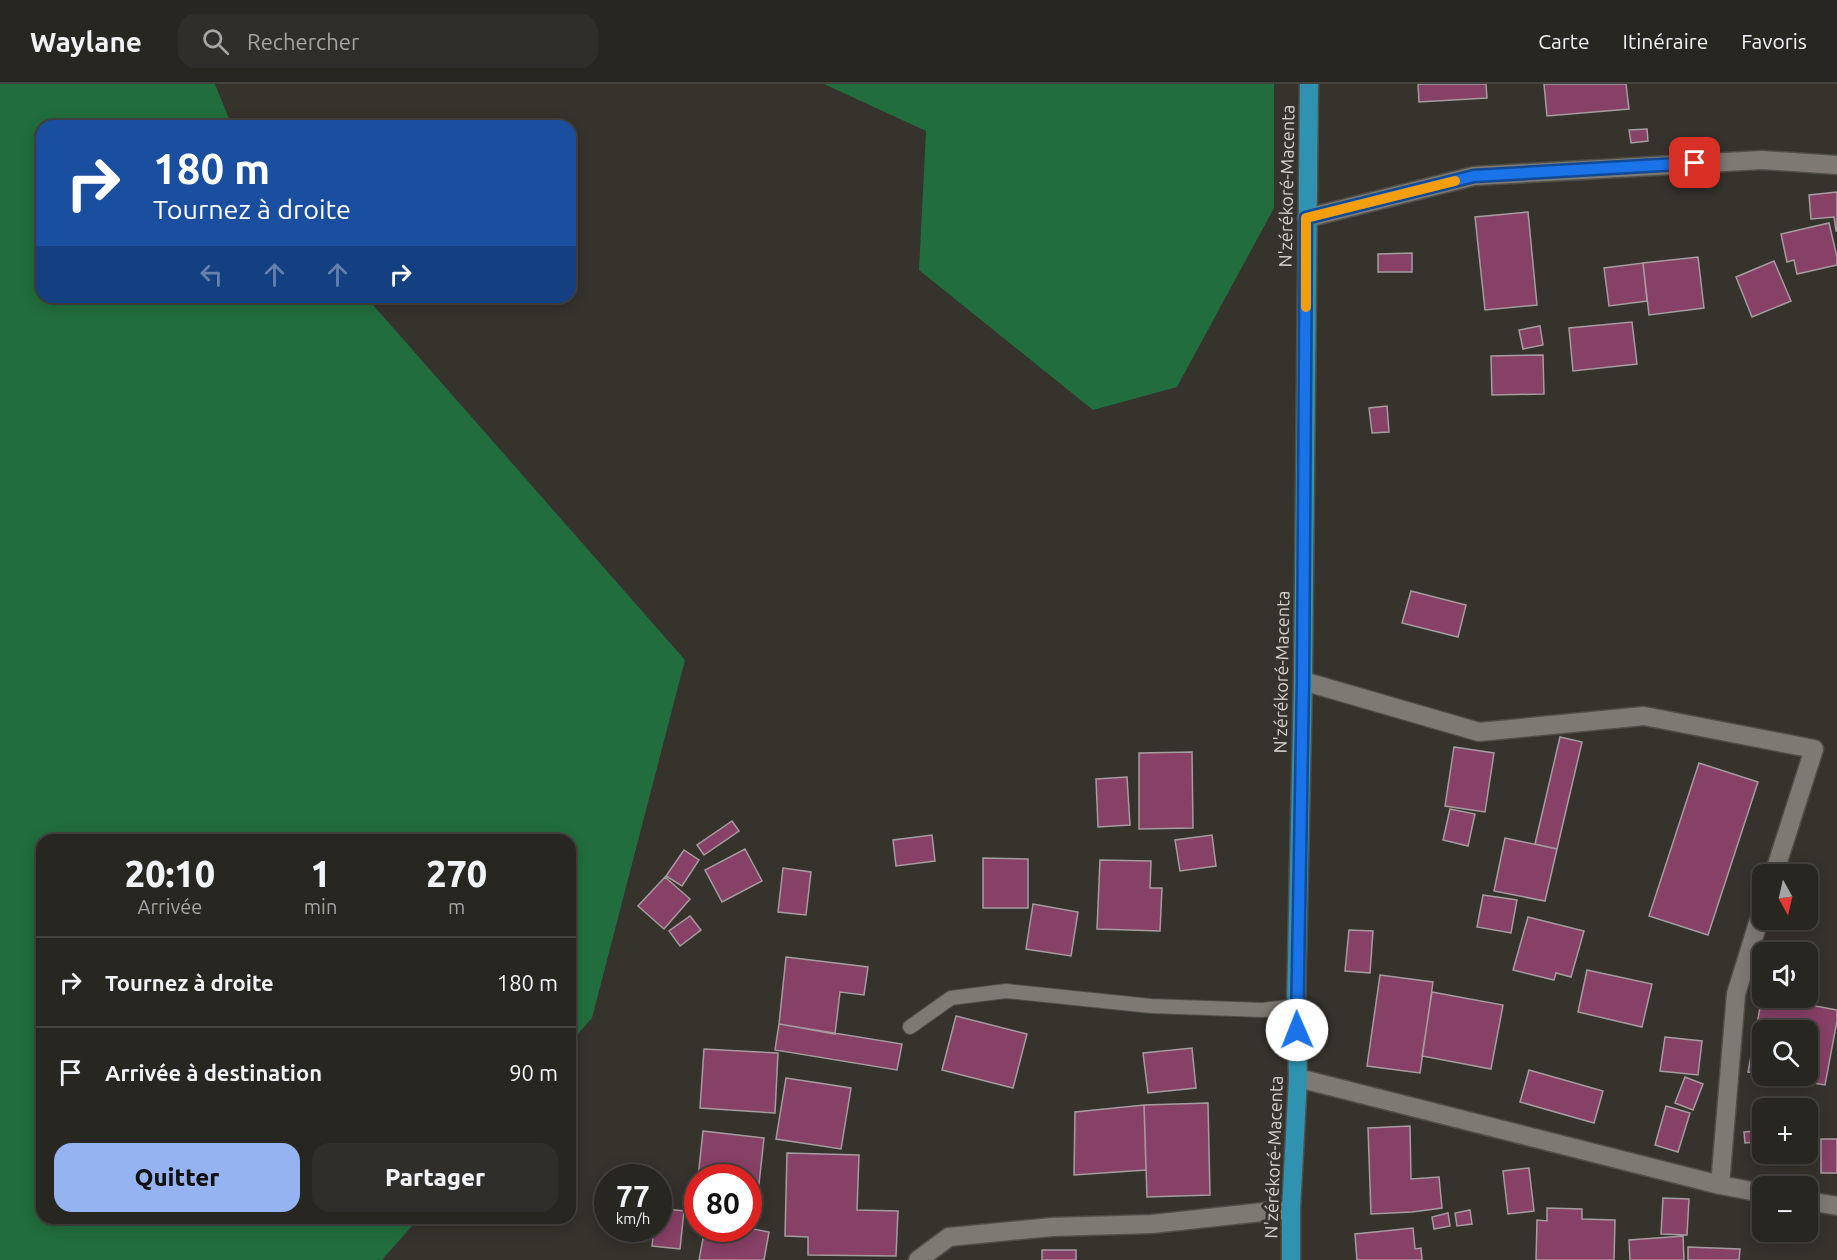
<!DOCTYPE html>
<html lang="fr">
<meta charset="utf-8">
<style>
:root{--surface:#282621;--page:#302e2a;--text:#f1f3f6;--muted:#a5a5a5;--line:#44433f;--accent:#95b2f1}
body{margin:0;font-family:Ubuntu,sans-serif;background:var(--page);color:var(--text);height:100vh;display:flex;flex-direction:column;font-size:22px;white-space:nowrap}
*{box-sizing:border-box;margin:0}
p{font-size:20px;color:var(--muted)}
.icon{flex:none;width:33px;height:33px;fill:none;stroke:currentColor;stroke-width:2;stroke-linecap:round;stroke-linejoin:round}
.map{position:relative;flex:1;overflow:hidden}
.sheet{position:absolute;left:36px;top:750px;width:540px;height:390px;display:flex;flex-direction:column;background:var(--surface);border-radius:18px;box-shadow:0 3px 15px #0003,0 0 0 2px var(--line)}
.sheet>*{flex:none}
.banner{position:absolute;left:36px;top:36px;width:540px;height:183px;border-radius:18px;box-shadow:0 3px 15px #0003,0 0 0 2px var(--line);background:#1a4fa0;color:#fff;overflow:hidden}
.needle{width:39px;rotate:172deg}
.tools{position:absolute;left:1752px;top:780px;display:grid;gap:12px}
.tools a{display:grid;place-items:center;width:66px;height:66px;border-radius:12px;background:var(--surface);box-shadow:0 3px 15px #0003,0 0 0 2px var(--line);font-size:30px}
.speed{position:absolute;left:594px;top:1080px;display:flex;gap:12px;font-size:30px;font-weight:700;text-align:center}
.speed>*{display:grid;place-content:center;width:78px;height:78px;border-radius:50%;background:var(--surface);box-shadow:0 3px 15px #0003,0 0 0 2px var(--line);line-height:1}
.speed small{font-size:15px;font-weight:400}
.speed .limit{border:9px solid #d22;background:#fff;color:#111}
.pin{position:absolute;display:grid;place-items:center;width:51px;height:51px;color:#fff;margin:-26px;border-radius:12px;box-shadow:0 3px 9px #0006}
.me{position:absolute;width:66px;margin:-33px;rotate:359deg;stroke-linejoin:round;filter:drop-shadow(0 0 4px #0008)}
.turn{display:flex;align-items:center;gap:21px;height:126px;padding:0 18px;font-size:27px}
.turn .icon{width:78px;height:78px;stroke-width:2.5}
.turn b{display:block;font-size:42px;line-height:51px}
.lanes{display:flex;align-items:center;height:57px;padding:0 18px;background:#0003;justify-content:center;gap:30px;direction:ltr}
.lanes .off{opacity:.35}
.eta{display:flex;justify-content:space-evenly;align-items:center;height:102px;text-align:center}
.eta b{font-size:36px;font-weight:800;line-height:42px}
.cta{display:flex;gap:12px;margin-top:auto;padding:12px 18px}
.cta a{flex:1;height:69px;border-radius:18px;background:var(--accent);color:#111;font-size:24px;font-weight:800;line-height:69px;text-align:center}
.cta a+a{background:var(--page);color:var(--text)}
ul{padding:0;list-style:none}
li{display:flex;align-items:center;gap:18px;height:90px;padding:0 18px;border-top:2px solid var(--line)}
li div{flex:1}
li b{display:block;font-size:22px}
li em{font-style:normal}
header{display:flex;align-items:center;gap:36px;box-sizing:border-box;height:84px;padding:0 30px;background:var(--surface);border-bottom:2px solid var(--line)}
header strong{font-size:28px}
nav{display:flex;gap:33px;margin-inline-start:auto;font-size:21px}
.search{width:420px;height:54px;background:var(--page);display:flex;align-items:center;gap:15px;box-sizing:border-box;padding:0 21px;border-radius:18px;color:var(--muted);font-size:22px}
.map>svg:first-child{display:block}
</style>
<header>
<strong>Waylane</strong>
<div class="search"><svg class="icon" aria-label="search" viewBox="0 0 24 24"><circle cx="10" cy="10" r="6"/><path d="M15 15l6 6"/></svg>Rechercher</div>
<nav><a>Carte</a><a>Itinéraire</a><a>Favoris</a></nav>
</header>
<div class="map">
<svg width="1837" height="1176" viewBox="0 0 1837 1176">
<rect width="100%" height="100%" fill="#36322c"/>
<path fill="#216d3d" d="M0 0H215L232 42H42V213H366L685 576 592 934 570 959V756H42V1134H419L382 1176H0Z
M824 0H1274V124L1177 303 1093 326 919 186 926 47Z"/>
<path fill="#874066" stroke="#a59ca0" stroke-width="1.5" d="M1418 0H1486L1487 14 1419 18Z
M1544 0H1626L1629 25 1547 32Z
M1647 45 1648 57 1631 59 1629 46Z
M1837 108V147H1836L1834 133 1811 135 1809 111Z
M1528 128 1537 221 1485 226 1475 133Z
M1829 139 1837 173V181L1797 190 1794 176 1787 178 1781 150Z
M1412 169V188H1378V170Z
M1698 173 1704 224 1649 231 1643 179Z
M1774 177 1791 217 1752 233 1736 193Z
M1643 179 1647 217 1609 222 1604 184Z
M1632 238 1637 280 1573 287 1569 244Z
M1540 242 1543 261 1523 265 1519 246Z
M1543 271 1544 310 1492 311 1491 272Z
M1387 322 1389 348 1372 349 1369 324Z
M1411 507 1466 521 1458 553 1402 539Z
M1560 653 1582 658 1557 765 1535 760Z
M1454 663 1494 669 1485 728 1445 722Z
M1192 668 1193 744 1139 745V669Z
M1699 679 1758 698 1708 851 1649 832Z
M1127 693 1130 741 1098 743 1096 695Z
M1450 725 1475 730 1468 762 1443 756Z
M732 737 739 747 704 771 697 761Z
M932 751 935 777 896 782 893 756Z
M1212 751 1216 782 1180 787 1175 756Z
M1505 754 1557 765 1545 817 1494 807Z
M745 765 762 797 722 818 705 786Z
M684 766 699 776 682 802 666 792Z
M983 774 1028 775V824H983Z
M1100 776 1151 777 1150 804H1162L1160 847 1097 845Z
M783 784 811 788 806 831 778 828Z
M665 793 690 815 664 845 638 822Z
M1483 811 1517 816 1511 849 1477 843Z
M1033 820 1078 828 1071 872 1026 865Z
M690 832 701 846 680 862 669 847Z
M1528 833 1584 847 1571 893 1556 889 1554 896 1513 886Z
M1349 846 1373 847 1370 889 1345 887Z
M786 873 868 883 864 911 840 908 835 950 779 940Z
M1587 886 1652 900 1642 943 1578 928Z
M1380 891 1433 898 1420 989 1367 982Z
M1808 891 1815 892 1813 910 1808 909Z
M1432 908 1503 921 1491 985 1422 972Z
M1762 913 1773 914 1837 926V937L1825 1001 1770 992H1808V946H1762V990L1748 988Z
M956 932 1027 950 1013 1004 942 986Z
M779 940 902 960 897 986 775 966Z
M1665 953 1702 957 1698 991 1660 987Z
M1192 964 1196 1004 1148 1009 1143 969Z
M704 965 778 969 775 1029 700 1024Z
M1529 986 1603 1007 1594 1039 1520 1018Z
M1685 993 1703 1000 1693 1026 1675 1019Z
M786 994 851 1004 841 1065 776 1055Z
M1208 1019 1210 1111 1147 1113 1144 1021Z
M1144 1021 1146 1086 1074 1091 1075 1028Z
M1666 1022 1690 1029 1678 1068 1655 1061Z
M1410 1042 1411 1095 1439 1093 1442 1124 1412 1128 1371 1130 1368 1044Z
M703 1047 764 1054 759 1100 748 1099V1094H698Z
M1756 1047 1757 1058 1745 1059 1744 1048Z
M1821 1055H1837V1089H1821Z
M787 1069 859 1071 857 1126 898 1127 896 1172 808 1171V1153L785 1152Z
M1529 1084 1534 1127 1508 1130 1503 1087Z
M1663 1114 1689 1115 1687 1151 1661 1150Z
M658 1124 684 1127 680 1165 652 1162 654 1144H658Z
M1547 1124 1582 1125V1135L1615 1136 1614 1176H1536L1537 1136 1547 1137Z
M1470 1126 1472 1140 1457 1142 1455 1129Z
M1448 1129 1450 1142 1434 1145 1432 1133Z
M705 1144H748L769 1148 764 1176H699Z
M1413 1144 1415 1165 1421 1164 1422 1176H1357L1355 1150Z
M1683 1152 1684 1176H1630L1629 1156Z
M1688 1163 1740 1165 1739 1176H1688Z
M1042 1166H1076V1176H1042Z"/>
<g fill="none" stroke-linecap="round" stroke-linejoin="round">
<defs>
<path id="lane" d="M910 943 951 914 1006 907 1151 922 1263 926 1296 922"/>
<path id="street" d="M1307 134 1474 92 1762 76 1837 81
M1303 597 1479 648 1644 632 1814 665 1774 790
M1298 994 1720 1101 1762 1109
M1720 1101 1736 910 1762 826
M1808 1117 1837 1122
M918 1176 949 1153 1052 1143 1152 1140 1291 1125"/>
<path id="highway" d="M1291 1176V1125L1298 994 1296 922 1303 597 1309 0"/>
</defs>
<use href="#lane" stroke="#514e48" stroke-width="16"/>
<use href="#street" stroke="#514e48" stroke-width="21"/>
<use href="#highway" stroke="#514e48" stroke-width="21"/>
<use href="#lane" stroke="#7e7a73" stroke-width="14"/>
<use href="#street" stroke="#7e7a73" stroke-width="18"/>
<use href="#highway" stroke="#2e92b0" stroke-width="18"/>
</g>
<g fill="none" stroke-linecap="round" stroke-linejoin="round">
<defs>
<path id="route" d="M1297 946 1303 597 1306 134 1474 92 1695 79"/>
</defs>
<use href="#route" stroke="#114b97" stroke-width="15"/>
<use href="#route" stroke="#1a73e8" stroke-width="10"/>
<path stroke="#f59e0b" stroke-width="10" d="M1306 223V134L1455 97"/>
</g>
<g text-anchor="middle" dominant-baseline="central" stroke-width="6" stroke-linejoin="round" paint-order="stroke">
<g font-size="18" fill="#d5d3cf" stroke="#36322c">
<text transform="translate(1286 102) rotate(-89)">N'zérékoré-Macenta</text>
<text transform="translate(1281 588) rotate(-89)">N'zérékoré-Macenta</text>
<text transform="translate(1273 1073) rotate(-88)">N'zérékoré-Macenta</text>
</g>
</g>
</svg>
<div class="tools">
<a><svg class="needle" viewBox="-14 -14 28 28"><path d="M0-13l5 13h-10z" fill="#e53935"/><path d="M0 13l5-13h-10z" fill="#a5a5a5"/></svg></a>
<a><svg class="icon" aria-label="sound" viewBox="0 0 24 24"><path d="M4 9h4l5-4v14l-5-4H4zM17 9q2 3 0 6"/></svg></a>
<a><svg class="icon" aria-label="search" viewBox="0 0 24 24"><circle cx="10" cy="10" r="6"/><path d="M15 15l6 6"/></svg></a>
<a>+</a>
<a>−</a>
</div>
<div class="speed"><div>77<small>km/h</small></div><div class="limit">80</div></div>
<div class="pin" style="left:1695px;top:79px;background:#d93025"><svg class="icon" aria-label="arrive" viewBox="0 0 24 24"><path d="M6 21V4h12l-3 4 3 4H6"/></svg></div>
<svg class="me" style="left:1297px;top:946px" viewBox="-20 -20 40 40"><circle r="19" fill="#fff"/><path d="M0-13L10 11 0 6-10 11z" fill="#1a73e8"/></svg>
<div class="banner">
<div class="turn"><svg class="icon" aria-label="right" viewBox="0 0 24 24"><path d="M7 20v-9h11M14 6l5 5-5 5"/></svg><div><b>180 m</b>Tournez à droite</div></div>
<div class="lanes"><svg class="icon off" aria-label="left" viewBox="0 0 24 24"><path d="M17 20v-9H6M10 6l-5 5 5 5"/></svg><svg class="icon off" aria-label="ahead" viewBox="0 0 24 24"><path d="M12 20V5M6 11l6-6 6 6"/></svg><svg class="icon off" aria-label="ahead" viewBox="0 0 24 24"><path d="M12 20V5M6 11l6-6 6 6"/></svg><svg class="icon" aria-label="right" viewBox="0 0 24 24"><path d="M7 20v-9h11M14 6l5 5-5 5"/></svg></div>
</div>
<section class="sheet">
<div class="eta">
<div><b>20:10</b><p>Arrivée</p></div>
<div><b>1</b><p>min</p></div>
<div><b>270</b><p>m</p></div>
</div>
<ul>
<li><svg class="icon" aria-label="right" viewBox="0 0 24 24"><path d="M7 20v-9h11M14 6l5 5-5 5"/></svg><div><b>Tournez à droite</b></div><em>180 m</em></li>
<li><svg class="icon" aria-label="arrive" viewBox="0 0 24 24"><path d="M6 21V4h12l-3 4 3 4H6"/></svg><div><b>Arrivée à destination</b></div><em>90 m</em></li>
</ul>
<div class="cta"><a>Quitter</a><a>Partager</a></div>
</section>
</div>
